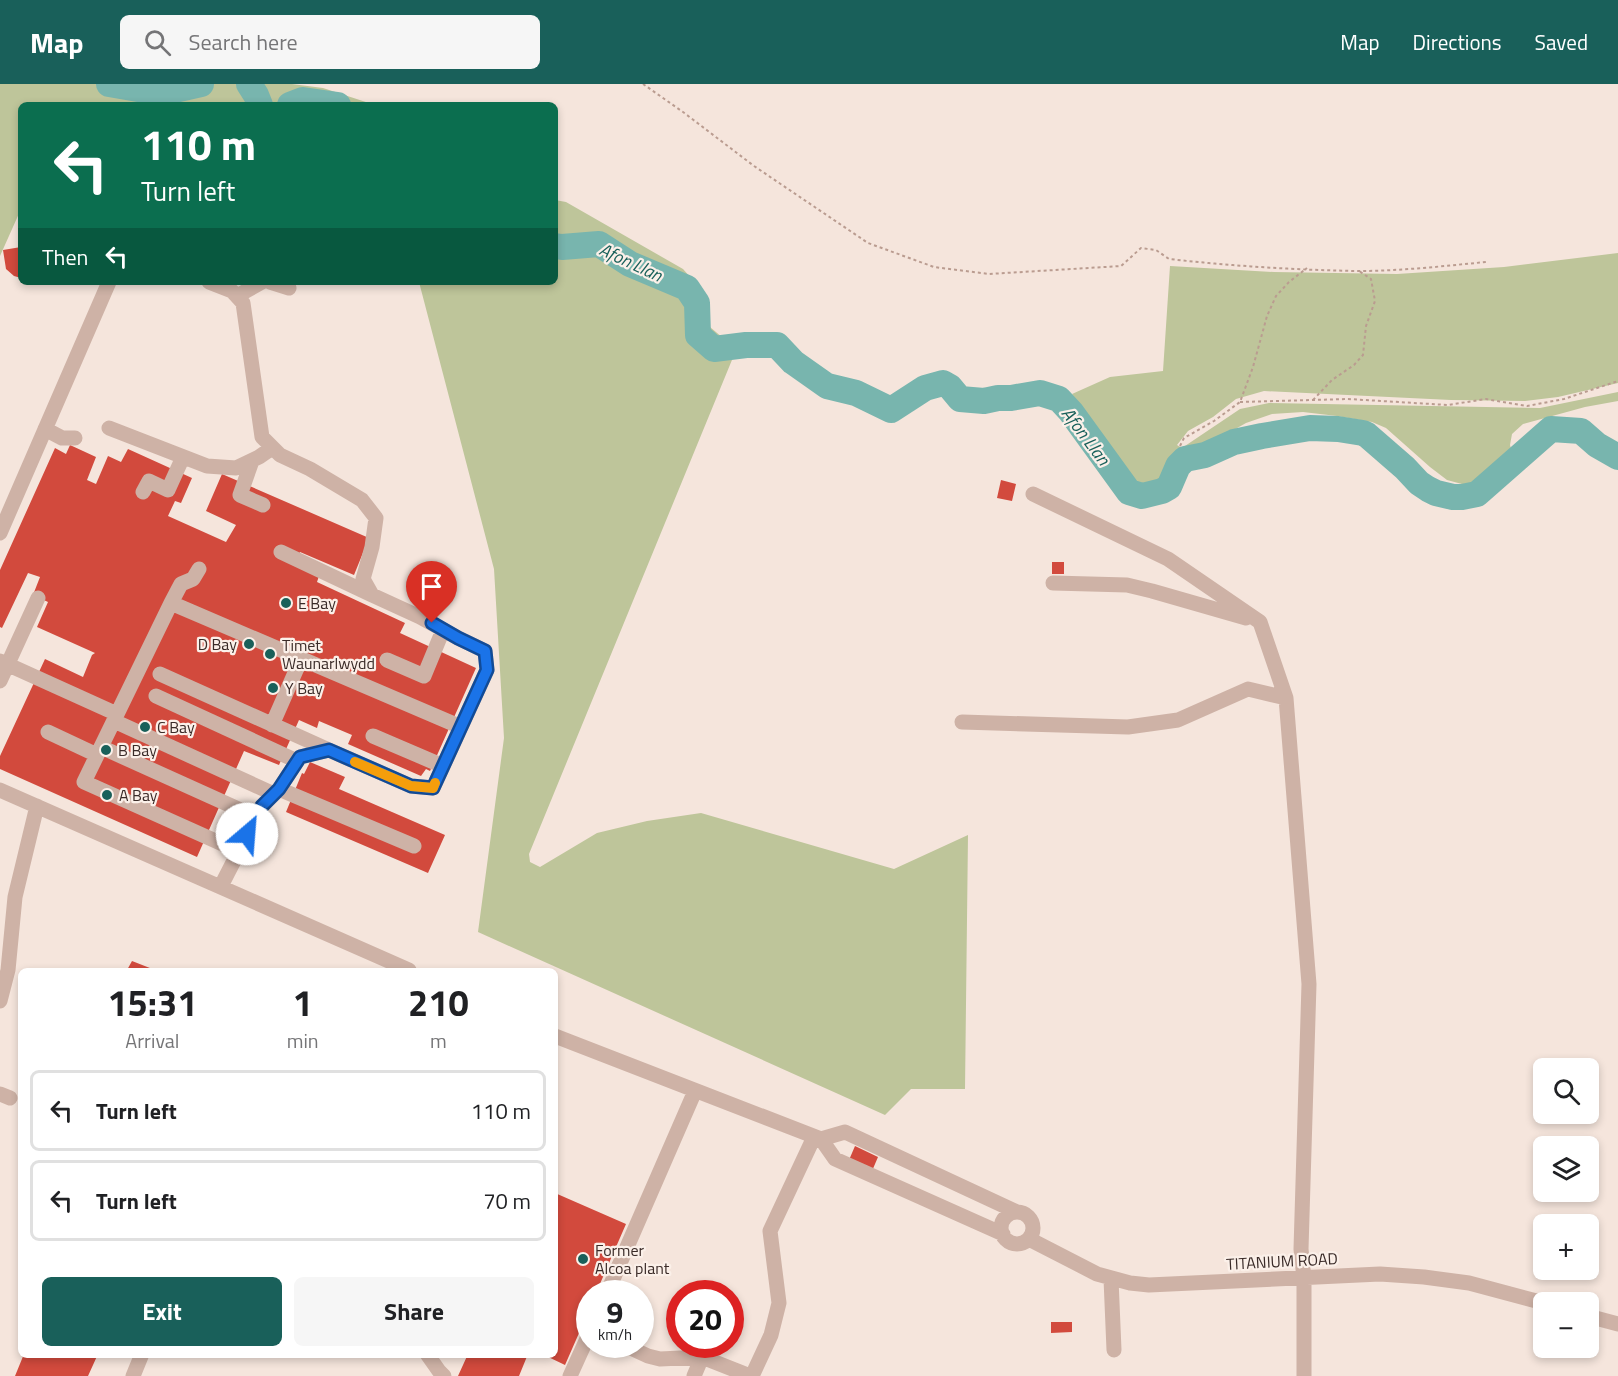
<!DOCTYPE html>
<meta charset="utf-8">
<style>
:root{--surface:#fff;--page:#f6f6f6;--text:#202124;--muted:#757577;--line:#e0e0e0;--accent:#19605a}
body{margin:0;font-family:"Titillium Web",sans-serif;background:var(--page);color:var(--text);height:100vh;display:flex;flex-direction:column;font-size:22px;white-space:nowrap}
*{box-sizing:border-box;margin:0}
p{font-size:20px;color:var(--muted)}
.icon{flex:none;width:33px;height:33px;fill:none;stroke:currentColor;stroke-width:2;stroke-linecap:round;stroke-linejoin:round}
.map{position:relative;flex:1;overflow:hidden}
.side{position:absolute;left:18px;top:884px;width:540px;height:390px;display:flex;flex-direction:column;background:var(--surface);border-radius:9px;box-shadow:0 3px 9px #0003}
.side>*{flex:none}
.guide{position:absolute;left:18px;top:18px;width:540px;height:183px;border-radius:9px;box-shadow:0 3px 9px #0003;background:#0b6e4f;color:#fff;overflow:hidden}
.controls{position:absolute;left:1533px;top:974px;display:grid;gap:12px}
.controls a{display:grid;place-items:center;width:66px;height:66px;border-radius:9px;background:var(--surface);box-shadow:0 3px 9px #0003;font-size:30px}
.speed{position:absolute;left:576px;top:1196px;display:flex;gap:12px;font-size:30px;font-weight:700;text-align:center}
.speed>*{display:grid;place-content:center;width:78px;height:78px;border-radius:50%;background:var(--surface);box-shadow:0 3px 9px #0003;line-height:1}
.speed small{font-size:15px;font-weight:400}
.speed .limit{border:9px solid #d22;background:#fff;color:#111}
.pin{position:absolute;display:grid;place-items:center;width:51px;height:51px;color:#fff;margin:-62px -26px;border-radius:50% 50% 50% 0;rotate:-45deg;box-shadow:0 0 6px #0007}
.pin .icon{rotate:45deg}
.me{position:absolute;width:66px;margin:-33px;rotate:27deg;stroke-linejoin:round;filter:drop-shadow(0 0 4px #0008)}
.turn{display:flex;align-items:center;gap:21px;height:126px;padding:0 24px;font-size:27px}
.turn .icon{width:78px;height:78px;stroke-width:2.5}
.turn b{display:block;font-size:42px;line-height:51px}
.then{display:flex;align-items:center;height:57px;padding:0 24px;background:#0003;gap:12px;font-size:22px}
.eta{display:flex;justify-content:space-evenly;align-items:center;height:102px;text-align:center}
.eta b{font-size:36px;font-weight:700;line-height:42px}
.primary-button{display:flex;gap:12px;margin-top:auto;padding:12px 24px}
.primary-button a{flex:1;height:69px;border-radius:9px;background:var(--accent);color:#fff;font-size:24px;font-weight:700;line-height:69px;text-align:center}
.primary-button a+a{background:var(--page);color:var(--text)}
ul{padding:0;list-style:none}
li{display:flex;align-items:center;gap:18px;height:81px;margin:0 12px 9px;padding:0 12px;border:3px solid var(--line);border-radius:9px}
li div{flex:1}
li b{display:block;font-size:22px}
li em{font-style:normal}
header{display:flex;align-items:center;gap:36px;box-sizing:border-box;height:84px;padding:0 30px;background:var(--accent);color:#fff}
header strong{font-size:28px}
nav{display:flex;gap:33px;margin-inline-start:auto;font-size:21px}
.search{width:420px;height:54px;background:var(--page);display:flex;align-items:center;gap:15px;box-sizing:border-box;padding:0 21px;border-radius:9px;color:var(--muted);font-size:22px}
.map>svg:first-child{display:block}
</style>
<header>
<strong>Map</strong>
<div class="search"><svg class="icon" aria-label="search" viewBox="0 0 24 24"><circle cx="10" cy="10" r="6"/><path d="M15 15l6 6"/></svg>Search here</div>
<nav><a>Map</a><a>Directions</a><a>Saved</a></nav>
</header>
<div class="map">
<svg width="1618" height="1292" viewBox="0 0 1618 1292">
<rect width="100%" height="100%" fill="#f5e5dc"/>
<path fill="#bec59a" d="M0 0H292L323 4 375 21H21V125L0 172Z
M555 116 566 118 683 185 707 212 710 243 723 254H741L529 770 530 778 540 783 597 749 647 737 701 729 894 785 968 751 965 1005H911L885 1031 478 848 504 654 494 485 419 198H555Z
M1618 169V299L1558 313 1525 317 1451 316 1264 307 1236 315 1213 333 1188 347 1177 361 1182 364 1240 325 1269 319 1540 324 1618 308V317L1585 323 1523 340 1512 350 1510 361 1513 372 1509 385 1495 396 1473 403 1447 396 1430 383 1386 344 1372 338 1337 332 1303 328 1272 330 1246 339 1177 378 1154 402 1143 403 1126 390 1072 310 1110 293 1163 287 1170 182 1274 188 1397 190 1504 183Z"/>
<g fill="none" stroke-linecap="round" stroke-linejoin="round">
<path stroke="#78b5ae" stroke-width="26" d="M109 0 161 9 201 0
M249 0 256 11 260 21
M290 21 303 16 338 21
M555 162 562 163 599 160 630 180 687 204 697 219 698 251 714 265 746 261H777L793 278 827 302 856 309 891 326 925 304 943 299 950 303 960 315 984 317 998 314H1011L1040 309 1059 315 1071 328 1129 408 1142 412 1162 407 1169 403 1178 382 1185 375 1205 371 1234 358 1262 352 1310 344 1338 345 1363 349 1367 351 1405 384 1419 399 1428 405 1436 409 1453 413H1462L1477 410 1551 345 1581 347 1597 361 1618 373"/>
</g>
<path fill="#d24a3d" d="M21 163V194L14 192 6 185 3 166Z
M70 361 96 373 87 396 96 400 108 372 121 378 128 365 192 394 181 419 175 417 168 432 226 458 236 441 206 427 222 390 369 454 354 491 300 468 294 481 319 492 317 498 405 539 400 549 476 584 430 687 426 685 421 692 348 660 352 651 319 637 317 644 299 636 279 681 244 667 197 773 0 685V672L45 575 83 593 92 571 95 569 37 543 48 518 33 511 40 493 28 489 2 544 0 543V486L55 364 66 370Z
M1001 396 1016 400 1012 417 997 414Z
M1052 478H1064V490H1052Z
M310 678 345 693 339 705 445 751 428 789 286 728 302 689 304 690Z
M132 877 155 886H127Z
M855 1062 878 1073 872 1087 849 1076Z
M555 1109 626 1140 596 1209H590V1224L565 1281 542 1270H555Z
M1051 1238H1072V1248L1051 1249Z
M24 1270H98L88 1292H15Z
M468 1270H528L519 1292H458Z"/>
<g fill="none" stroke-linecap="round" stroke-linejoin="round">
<path stroke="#ba9c90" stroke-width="2" stroke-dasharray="3 3" stroke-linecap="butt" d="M643 0 683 28 754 82 868 159 934 183 989 190 1121 182 1141 164 1156 166 1169 175C1232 182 1295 186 1358 187 1401 187 1444 182 1486 178
M1313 316 1332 296 1354 281 1363 271 1366 242 1375 217 1371 195 1359 187
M1240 318 1348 315 1448 321 1486 315 1527 322 1564 315 1618 297
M1180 362 1184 354 1214 337 1240 318 1253 283 1267 232 1276 212 1289 198 1307 184"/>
<path stroke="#ceb2a6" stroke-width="15" d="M209 198 232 207 243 219 262 353 280 371 310 385 362 416 376 434 372 463 363 495 372 511 420 533 458 554 485 567 487 586 433 704 411 702 329 666 300 673 279 705 262 722 221 802
M270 198 289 204
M237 212 262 198
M109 344 207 382 236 384 259 373 272 364
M45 345 62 354H75
M252 377 240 411 263 421
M143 408 149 397 168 406 183 373
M1033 410 1168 475 1260 538 1286 614 1309 900 1301 1165 1304 1195V1292
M0 449 109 198
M281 468 372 511
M1053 499 1127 501 1152 507 1246 534
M171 519 181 500 193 495 199 485
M387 576 424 592 443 546
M0 577 117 630
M160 590 329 666
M0 597 38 514
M156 612 297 677
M114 637 274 710
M962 638 1128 643 1178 636 1248 605 1286 614
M272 641 301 575
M48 648 97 671
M373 652 443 682
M101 663 256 733
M279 705 414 762
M0 706 409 886
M238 767 84 698 171 519 461 643
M0 917 8 886 15 813 37 722
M555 952 821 1055
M0 1010 10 1014
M1001 1144a16 16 0 1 1 32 0a16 16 0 1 1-32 0Z
M1003 1150 835 1075 821 1055 845 1048 1017 1128
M1029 1155 1097 1190 1130 1199 1149 1201 1380 1190 1424 1193 1469 1199 1544 1219
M1111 1195 1114 1266
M607 1209 695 1007
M1588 1232 1618 1240
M622 1260 648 1272 660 1275 702 1273 750 1292
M427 1270 439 1287 444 1292
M133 1292 142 1270
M570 1292 590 1248
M694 1292 702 1273
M752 1292 771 1251 779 1219 770 1147 814 1053"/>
</g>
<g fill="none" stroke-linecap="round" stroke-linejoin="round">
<defs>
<path id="route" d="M247 750 262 722 279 705 300 673 329 666 411 702 433 704 487 586 485 567 458 554 432 539"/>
</defs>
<use href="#route" stroke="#114b97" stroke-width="15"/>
<use href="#route" stroke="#1a73e8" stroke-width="10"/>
<path stroke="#f59e0b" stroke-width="10" d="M355 678 411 702 433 704 435 699"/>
</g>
<g fill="#19605a" stroke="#fbf0e9" stroke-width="2">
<circle cx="286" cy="519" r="6"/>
<circle cx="249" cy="560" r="6"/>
<circle cx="270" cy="570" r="6"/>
<circle cx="273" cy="604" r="6"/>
<circle cx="145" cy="643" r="6"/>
<circle cx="106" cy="666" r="6"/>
<circle cx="107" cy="711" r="6"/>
<circle cx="583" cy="1175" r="6"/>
</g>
<g text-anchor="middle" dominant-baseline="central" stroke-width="4.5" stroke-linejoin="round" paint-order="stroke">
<g font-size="16" fill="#3a2b28" stroke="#fbf0e9" text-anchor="start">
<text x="298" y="519">E Bay</text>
<text x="237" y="560" text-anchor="end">D Bay</text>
<text x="282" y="561">Timet<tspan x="282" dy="18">Waunarlwydd</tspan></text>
<text x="285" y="604">Y Bay</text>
<text x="157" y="643">C Bay</text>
<text x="118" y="666">B Bay</text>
<text x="119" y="711">A Bay</text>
<text x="595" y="1166">Former<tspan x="595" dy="18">Alcoa plant</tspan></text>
</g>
<g font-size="16" fill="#3a2b28" stroke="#fbf0e9">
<text transform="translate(1282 1177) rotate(-3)">TITANIUM ROAD</text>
</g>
<g font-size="18" font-style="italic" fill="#19605a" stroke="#fbf0e9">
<text transform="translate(631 178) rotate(25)">Afon Llan</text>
<text transform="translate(1086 352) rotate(53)">Afon Llan</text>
</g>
</g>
</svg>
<div class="controls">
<a><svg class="icon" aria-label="search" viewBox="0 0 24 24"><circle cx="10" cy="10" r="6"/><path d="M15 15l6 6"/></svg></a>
<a><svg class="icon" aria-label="layers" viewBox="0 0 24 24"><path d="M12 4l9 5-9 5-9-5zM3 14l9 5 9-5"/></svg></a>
<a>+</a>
<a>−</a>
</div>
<div class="speed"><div>9<small>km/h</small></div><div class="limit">20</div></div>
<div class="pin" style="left:432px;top:539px;background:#d93025"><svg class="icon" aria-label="arrive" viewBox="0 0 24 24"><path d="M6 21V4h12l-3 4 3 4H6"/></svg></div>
<svg class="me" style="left:247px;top:750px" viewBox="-20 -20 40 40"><circle r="19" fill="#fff"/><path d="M0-13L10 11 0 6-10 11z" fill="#1a73e8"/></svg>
<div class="guide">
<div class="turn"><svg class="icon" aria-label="left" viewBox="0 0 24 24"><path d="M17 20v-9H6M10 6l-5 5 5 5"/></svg><div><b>110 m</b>Turn left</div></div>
<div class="then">Then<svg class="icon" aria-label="left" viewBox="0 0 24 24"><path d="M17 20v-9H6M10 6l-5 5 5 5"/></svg></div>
</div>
<section class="side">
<div class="eta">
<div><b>15:31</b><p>Arrival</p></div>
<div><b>1</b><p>min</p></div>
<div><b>210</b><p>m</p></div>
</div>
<ul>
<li><svg class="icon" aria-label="left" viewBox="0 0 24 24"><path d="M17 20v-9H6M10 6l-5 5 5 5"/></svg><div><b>Turn left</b></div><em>110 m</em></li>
<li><svg class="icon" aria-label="left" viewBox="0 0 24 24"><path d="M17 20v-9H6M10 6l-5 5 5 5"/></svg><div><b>Turn left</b></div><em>70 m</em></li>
</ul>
<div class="primary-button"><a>Exit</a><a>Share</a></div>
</section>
</div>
